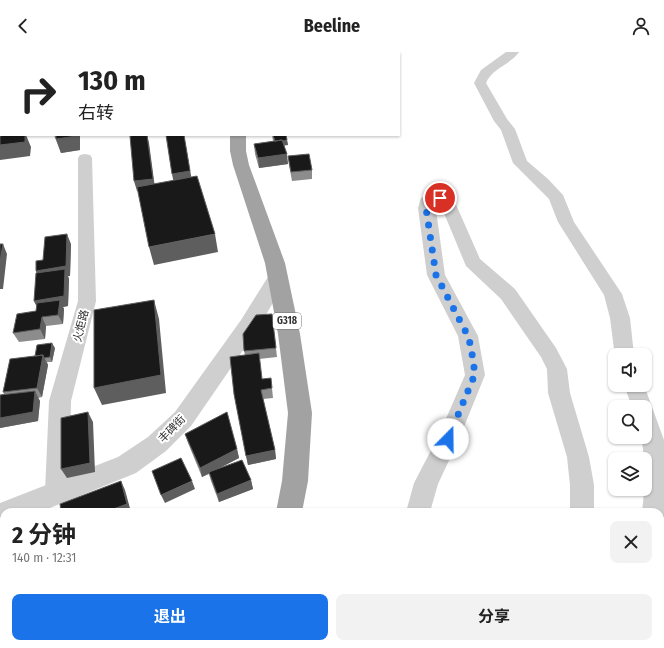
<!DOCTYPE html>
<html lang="zh">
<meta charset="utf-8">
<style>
:root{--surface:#fff;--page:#f2f2f2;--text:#222;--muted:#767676;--accent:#1a73e8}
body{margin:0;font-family:"Fira Sans Condensed","Noto Sans SC",sans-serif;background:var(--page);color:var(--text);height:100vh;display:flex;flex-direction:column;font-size:15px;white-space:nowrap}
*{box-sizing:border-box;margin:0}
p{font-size:13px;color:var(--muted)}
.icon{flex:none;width:22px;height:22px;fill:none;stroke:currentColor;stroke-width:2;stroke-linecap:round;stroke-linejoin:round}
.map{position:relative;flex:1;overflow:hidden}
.side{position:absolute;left:0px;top:456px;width:664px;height:140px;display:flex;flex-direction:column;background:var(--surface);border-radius:12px 12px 0 0;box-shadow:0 1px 3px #0004}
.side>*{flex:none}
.guide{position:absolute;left:0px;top:0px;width:400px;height:84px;box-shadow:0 1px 3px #0004;background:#fff;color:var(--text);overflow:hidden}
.controls{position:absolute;left:608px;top:296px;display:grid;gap:8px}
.controls a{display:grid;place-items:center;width:44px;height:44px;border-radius:8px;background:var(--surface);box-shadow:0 1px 3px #0004;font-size:20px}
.pin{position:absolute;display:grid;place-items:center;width:34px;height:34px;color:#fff;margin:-17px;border:2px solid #fff;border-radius:50%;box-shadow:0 1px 4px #0007}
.me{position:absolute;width:44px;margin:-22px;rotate:22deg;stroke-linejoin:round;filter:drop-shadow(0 0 3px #0008)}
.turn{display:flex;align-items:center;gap:14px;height:84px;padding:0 12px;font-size:18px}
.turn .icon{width:52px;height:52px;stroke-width:2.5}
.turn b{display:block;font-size:28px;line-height:34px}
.round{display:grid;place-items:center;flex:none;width:42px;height:42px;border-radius:8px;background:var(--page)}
.headline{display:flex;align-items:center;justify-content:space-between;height:68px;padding:0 12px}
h1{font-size:24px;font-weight:700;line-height:30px}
.primary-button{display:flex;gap:8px;margin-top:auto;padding:8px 12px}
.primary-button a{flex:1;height:46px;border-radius:8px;background:var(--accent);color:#fff;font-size:16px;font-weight:700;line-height:46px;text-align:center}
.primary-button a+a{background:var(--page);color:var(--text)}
header{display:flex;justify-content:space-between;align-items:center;height:52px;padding:0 12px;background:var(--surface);font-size:18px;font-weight:700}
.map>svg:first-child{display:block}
</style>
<header><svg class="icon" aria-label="back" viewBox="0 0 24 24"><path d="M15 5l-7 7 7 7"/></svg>Beeline<svg class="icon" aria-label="person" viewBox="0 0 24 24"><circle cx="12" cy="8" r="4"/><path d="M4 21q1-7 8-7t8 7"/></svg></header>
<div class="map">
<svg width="664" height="596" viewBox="0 0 664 596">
<rect width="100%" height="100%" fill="#fff"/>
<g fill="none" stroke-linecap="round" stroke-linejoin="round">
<path fill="#cfcfcf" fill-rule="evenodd" d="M506 0H519C510 13 492 16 486 31L507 67 515 77 527 109 548 127 563 143 574 170 622 242 630 266 634 303H615V305L610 266 604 243 558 170 549 147 513 111 501 78 494 69 474 31 481 18Z
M85 102 90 103 92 106 96 249 71 349 69 440 65 448 57 451 49 448 45 440 49 349 78 249V106L80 103Z
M434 140 454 148 480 207 515 237 556 296 567 317 570 341 589 405 594 433V460H570V433L567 405 548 341 547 317 541 305 501 247 466 214 441 154 435 151 445 223 478 284 485 323 459 387 438 432 430 460H406L414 431 438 385 465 323 458 284 427 223 418 156 421 146Z
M624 333H644L664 388V465L660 469V460H642C645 434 646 411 641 385H645V355H632Z
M660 580 664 581V596H643L642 592H660Z
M371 592H399L398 596H370Z
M583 592H611L612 596H584Z"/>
<path fill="#cfcfcf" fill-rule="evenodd" d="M278 218 285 220 288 225 257 278 191 374 166 399 136 421 40 460H4V470L0 469V451L118 405 148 385 175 360 241 268 271 220Z"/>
<path fill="#a2a2a2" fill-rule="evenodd" d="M239 0H253V1H239Z
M230 83H246V99L249 113 285 211 300 282 312 361 308 429 302 460H276L282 429 288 361 278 282 265 211 233 113 230 99Z
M230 592H260L259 596H229Z"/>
</g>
<path fill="#8c8c8c" d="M54 83H80V98L61 101Z
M272 83H286L288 93H284L288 112 259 116 255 102 254 92 273 89Z
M288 104 312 118V127L292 129 289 113Z
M71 192 70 224H68L69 227 68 254 63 255 64 257 63 272 46 274 45 287 19 290 13 281 36 259 37 255 34 249 37 221 36 219 43 208Z
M272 262 277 305 259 307 262 327 272 336 273 346 263 347 275 398 276 407 248 413 234 342 245 303 244 299Z
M55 296 52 310H47L48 313 42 345 38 346 40 349 38 369 0 376V343L4 342 3 340 35 304Z
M185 382 237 397 239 406 218 417 251 428 253 437 219 450 211 429 209 422 202 425 188 391Z
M169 592H211L204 593V596H169Z"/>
<path fill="#5e5e5e" d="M0 41H1V55H0Z
M1 57V83H4L3 93 26 83 31 95 30 104 0 108V58Z
M76 83H80V98L61 101 56 87Z
M147 83 149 91 155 136 137 139 134 129Z
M184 83 192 129 174 132 172 122Z
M287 88 288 93 275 95V90Z
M287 102 288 112 259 116 258 106Z
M67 182 71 192 70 224H68L69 227 68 254 63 255 64 257 63 272 58 263 39 259 34 249 40 229 36 219Z
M215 182 218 200 154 213 149 195Z
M3 192 7 202 3 237H0V210Z
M154 248 159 267 166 341 102 353 94 336Z
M42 265 46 274 45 287 40 277Z
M52 291 55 296 52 310 50 305Z
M43 303 48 313 42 345 37 336Z
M35 339 40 349 38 369 0 376V366Z
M88 360 93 370 95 420 67 426 61 417Z
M237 397 239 406 202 425 200 416Z
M275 398 276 407 248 413 246 404Z
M251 428 253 437 219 450 217 442Z
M121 429 125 438 131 460H105Z
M192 429 195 437 165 451 161 443Z
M201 592H203L204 596H201Z"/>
<path fill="#191919" stroke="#5e5e5e" d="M0 0H12L11 1H1V7H0Z
M41 0H61V1H41Z
M0 8H1V41H0Z
M6 83H25V90L0 93V84Z
M56 83H76V84L56 87Z
M137 83H147L153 127 134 129 130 84Z
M166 83H184L190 119 172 122Z
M273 83H286L287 88 283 89 282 88 275 89Z
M282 88 287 102 258 106 254 92Z
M309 102 312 118 291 120 288 104Z
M197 124 215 182 149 195 137 135Z
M67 182 66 214 36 219V209L43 208 45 185Z
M0 192H3L0 210Z
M65 217 64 244 34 249 36 221Z
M60 248 58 263 42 265 40 277 13 281 17 262 36 259 37 251Z
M154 248 161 323 94 336V258Z
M272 262 276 296 244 299 243 282 256 263Z
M52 291 50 305 44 306 43 303 35 304 37 293Z
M259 301 262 327 271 326 272 336 261 338 275 398 246 404 234 342 230 305Z
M43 303 37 336 3 340 10 307Z
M35 339 33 360 0 366V343Z
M88 360 90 411 61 417V366Z
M227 360 237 397 200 416 185 382Z
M181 406 192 429 161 443 152 419Z
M242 408 251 428 217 442 209 420Z
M121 429 127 452 105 460H61L60 452Z
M169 592H201V596H169Z"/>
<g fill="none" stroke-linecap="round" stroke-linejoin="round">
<path stroke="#1a73e8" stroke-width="7" stroke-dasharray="0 12.6" d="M440 146 429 147 426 156 436 223 468 284 471 295 475 322 448 387"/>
</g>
<g text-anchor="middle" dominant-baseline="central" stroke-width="4" stroke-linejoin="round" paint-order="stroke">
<rect fill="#fff" stroke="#707070" stroke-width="1" x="273" y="261" width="28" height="16" rx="3"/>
<g font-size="10" font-weight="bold" fill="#323232">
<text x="287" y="269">G318</text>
</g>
<g font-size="11" fill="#323232" stroke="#fff">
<text transform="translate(81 274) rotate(-76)">火炬路</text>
<text transform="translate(172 377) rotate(-46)">丰碑街</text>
</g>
</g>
</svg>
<div class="controls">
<a><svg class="icon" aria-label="sound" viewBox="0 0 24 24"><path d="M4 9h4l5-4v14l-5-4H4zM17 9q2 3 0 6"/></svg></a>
<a><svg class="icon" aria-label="search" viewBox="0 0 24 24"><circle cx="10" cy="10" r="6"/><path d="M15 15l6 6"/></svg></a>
<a><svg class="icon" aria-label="layers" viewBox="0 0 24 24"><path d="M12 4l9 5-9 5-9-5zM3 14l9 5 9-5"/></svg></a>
</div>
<div class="pin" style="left:440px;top:146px;background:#d93025"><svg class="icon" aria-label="arrive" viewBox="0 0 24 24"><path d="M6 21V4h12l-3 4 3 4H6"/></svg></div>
<svg class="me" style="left:448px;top:387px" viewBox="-20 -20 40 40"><circle r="19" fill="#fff"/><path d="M0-13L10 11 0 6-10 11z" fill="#1a73e8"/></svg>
<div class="guide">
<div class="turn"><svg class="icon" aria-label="right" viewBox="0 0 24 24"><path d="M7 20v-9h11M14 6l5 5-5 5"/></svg><div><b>130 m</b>右转</div></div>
</div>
<section class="side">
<div class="headline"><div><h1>2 分钟</h1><p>140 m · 12:31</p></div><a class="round"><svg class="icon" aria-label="close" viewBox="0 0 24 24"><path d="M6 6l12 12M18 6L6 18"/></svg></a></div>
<div class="primary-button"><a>退出</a><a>分享</a></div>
</section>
</div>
